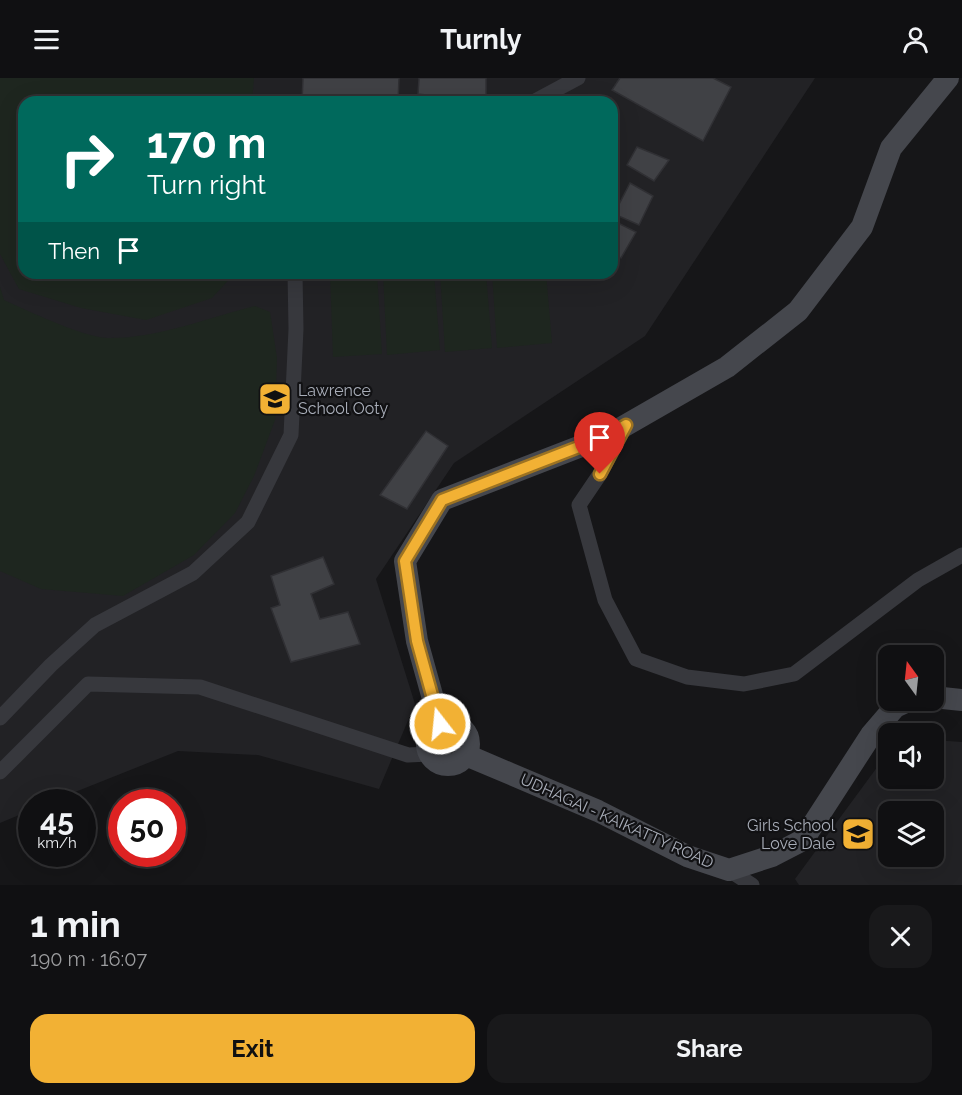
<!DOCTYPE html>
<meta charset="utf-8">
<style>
:root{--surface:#101012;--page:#19191b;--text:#f1f3f6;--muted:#9c9d9f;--line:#303032;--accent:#f2b134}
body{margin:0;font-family:Raleway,sans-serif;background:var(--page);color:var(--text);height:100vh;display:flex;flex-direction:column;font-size:22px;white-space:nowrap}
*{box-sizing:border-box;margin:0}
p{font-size:20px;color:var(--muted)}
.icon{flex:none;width:33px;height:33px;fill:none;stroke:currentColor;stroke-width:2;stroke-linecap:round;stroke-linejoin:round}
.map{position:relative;height:807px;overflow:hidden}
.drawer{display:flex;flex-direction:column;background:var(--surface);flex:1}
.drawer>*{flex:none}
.hud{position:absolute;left:18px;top:18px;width:600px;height:183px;border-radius:18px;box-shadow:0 6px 24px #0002,0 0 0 2px var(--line);background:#00695c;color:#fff;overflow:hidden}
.needle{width:39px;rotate:345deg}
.controls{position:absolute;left:878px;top:567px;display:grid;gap:12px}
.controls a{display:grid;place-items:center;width:66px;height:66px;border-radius:12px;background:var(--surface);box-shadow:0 6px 24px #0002,0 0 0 2px var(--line);font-size:30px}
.speed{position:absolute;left:18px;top:711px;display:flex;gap:12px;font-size:30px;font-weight:700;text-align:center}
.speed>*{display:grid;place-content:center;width:78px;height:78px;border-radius:50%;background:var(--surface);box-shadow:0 6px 24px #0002,0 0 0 2px var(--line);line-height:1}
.speed small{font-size:15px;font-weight:400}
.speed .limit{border:9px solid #d22;background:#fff;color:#111}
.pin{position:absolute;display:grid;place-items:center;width:51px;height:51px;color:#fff;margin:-62px -26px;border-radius:50% 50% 50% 0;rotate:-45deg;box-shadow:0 0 6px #0007}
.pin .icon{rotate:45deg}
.me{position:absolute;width:66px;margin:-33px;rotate:344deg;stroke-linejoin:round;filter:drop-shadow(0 0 4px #0008)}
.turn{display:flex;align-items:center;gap:21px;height:126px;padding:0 30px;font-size:27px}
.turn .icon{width:78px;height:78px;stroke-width:2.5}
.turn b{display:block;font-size:42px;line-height:51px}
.then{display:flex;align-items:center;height:57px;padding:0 30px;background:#0003;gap:12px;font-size:22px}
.round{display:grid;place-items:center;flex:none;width:63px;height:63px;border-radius:18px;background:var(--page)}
.headline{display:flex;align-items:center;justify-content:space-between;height:102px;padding:0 30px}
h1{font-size:36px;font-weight:700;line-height:45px}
.button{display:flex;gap:12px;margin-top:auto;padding:12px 30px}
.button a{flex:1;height:69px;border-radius:18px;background:var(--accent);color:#111;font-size:24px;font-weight:700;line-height:69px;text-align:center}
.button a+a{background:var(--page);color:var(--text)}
header{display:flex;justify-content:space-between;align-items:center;height:78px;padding:0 30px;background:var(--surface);font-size:27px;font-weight:700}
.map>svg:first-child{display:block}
</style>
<header><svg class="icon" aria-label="menu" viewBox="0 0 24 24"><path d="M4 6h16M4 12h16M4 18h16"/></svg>Turnly<svg class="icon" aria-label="person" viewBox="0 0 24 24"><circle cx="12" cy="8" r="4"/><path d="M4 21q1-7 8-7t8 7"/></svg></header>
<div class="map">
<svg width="962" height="807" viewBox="0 0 962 807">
<rect width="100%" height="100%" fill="#161618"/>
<path fill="#222225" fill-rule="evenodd" d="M0 0H815L645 258 454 385 376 501 415 626 379 711 258 677 178 673 50 724H32L31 732 0 745ZM24 24H612V195H24Z
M933 662 962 664V807H799L795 801 878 688 888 680V700H933ZM888 734H933V778H888Z"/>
<path fill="#1e261f" d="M0 0H254L252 24H24V195H235L212 220 146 242 81 230 19 211 0 176Z
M330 195H377L382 276 333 279Z
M383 195H434L440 272 387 277Z
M440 195H486L492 270 445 274Z
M492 195H546L552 265 497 270Z
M0 209 4 222C28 233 83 259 107 260 156 261 207 240 255 228L270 234 277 280 275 342 254 398 235 435 194 477 123 518 41 511 0 493Z"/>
<path fill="#404145" stroke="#303034" stroke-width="1.5" d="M303 0H399L398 24H302Z
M419 0H486V24L418 16Z
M620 0H713L731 9 703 63 612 12Z
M637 69 669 82 654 103 627 87Z
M630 105 653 118 639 147 614 136Z
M612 142 636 154 621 180 612 174Z
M426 353 448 368 407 431 380 417Z
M323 479 334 506 311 516 320 541 348 534 360 566 291 584 271 530 280 527 271 498Z"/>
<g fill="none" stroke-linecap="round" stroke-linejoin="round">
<path stroke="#37383d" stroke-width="15" d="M533 24 578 0
M625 349 600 396 579 427 605 522 636 581 687 599 744 606 794 596 918 502 962 477
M0 640 51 587 95 547 193 495 248 444 291 357 296 251 295 195
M0 694 88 606 200 609 408 677 429 676
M729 792 752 807"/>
<path stroke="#45474d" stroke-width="22" d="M933 619 962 622
M427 666a21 21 0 1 1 42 0a21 21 0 1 1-42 0Z
M440 646 417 563 405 483 442 422 607 358 727 289 798 233 862 149 891 70 948 0
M466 677 598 733 687 778 729 792 772 778 803 762 871 657 895 629 910 622"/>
</g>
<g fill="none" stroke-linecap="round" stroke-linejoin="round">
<defs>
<path id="route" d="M440 646 417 563 405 483 442 422 607 358 626 347 600 396"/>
</defs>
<use href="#route" stroke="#9d7322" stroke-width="15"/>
<use href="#route" stroke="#f2b134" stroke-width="10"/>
</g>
<defs>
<symbol id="school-square" viewBox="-11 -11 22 22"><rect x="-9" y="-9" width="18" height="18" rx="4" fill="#f2b134" stroke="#111113"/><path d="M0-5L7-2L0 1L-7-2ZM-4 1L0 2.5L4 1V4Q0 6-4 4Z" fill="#111"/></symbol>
</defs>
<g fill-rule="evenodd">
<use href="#school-square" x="256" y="302" width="38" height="38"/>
<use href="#school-square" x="839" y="737" width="38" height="38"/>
</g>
<g text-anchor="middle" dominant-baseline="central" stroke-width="4.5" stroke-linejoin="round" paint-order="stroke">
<g font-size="16" fill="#a8adb8" stroke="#111113" text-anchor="start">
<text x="298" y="312">Lawrence<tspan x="298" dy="18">School Ooty</tspan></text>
<text x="835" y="747" text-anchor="end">Girls School<tspan x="835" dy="18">Love Dale</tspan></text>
</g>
<g font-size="16" fill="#a8adb8" stroke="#111113">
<text transform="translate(617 743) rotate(24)">UDHAGAI - KAIKATTY ROAD</text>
</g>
</g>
</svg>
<div class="controls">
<a><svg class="needle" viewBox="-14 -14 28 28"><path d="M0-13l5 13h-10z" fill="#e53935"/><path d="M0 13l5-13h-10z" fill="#9c9d9f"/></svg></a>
<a><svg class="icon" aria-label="sound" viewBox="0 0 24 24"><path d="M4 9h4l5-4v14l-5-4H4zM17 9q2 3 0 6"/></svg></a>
<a><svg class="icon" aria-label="layers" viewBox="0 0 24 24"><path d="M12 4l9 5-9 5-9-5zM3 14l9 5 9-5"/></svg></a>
</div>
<div class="speed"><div>45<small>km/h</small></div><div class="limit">50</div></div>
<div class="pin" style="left:600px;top:396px;background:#d93025"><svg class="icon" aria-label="arrive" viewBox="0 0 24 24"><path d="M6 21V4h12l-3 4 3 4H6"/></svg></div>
<svg class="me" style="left:440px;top:646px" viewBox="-20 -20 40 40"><circle r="17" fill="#f2b134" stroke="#fff" stroke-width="3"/><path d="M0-11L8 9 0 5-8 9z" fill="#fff"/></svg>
<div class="hud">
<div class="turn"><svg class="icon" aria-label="right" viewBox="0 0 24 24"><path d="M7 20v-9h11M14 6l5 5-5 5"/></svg><div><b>170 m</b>Turn right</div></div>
<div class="then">Then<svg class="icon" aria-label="arrive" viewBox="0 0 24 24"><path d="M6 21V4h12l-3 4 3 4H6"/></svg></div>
</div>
</div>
<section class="drawer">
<div class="headline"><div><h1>1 min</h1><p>190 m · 16:07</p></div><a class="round"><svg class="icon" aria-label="close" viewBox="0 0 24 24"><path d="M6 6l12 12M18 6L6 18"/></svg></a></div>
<div class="button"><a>Exit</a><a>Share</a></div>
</section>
